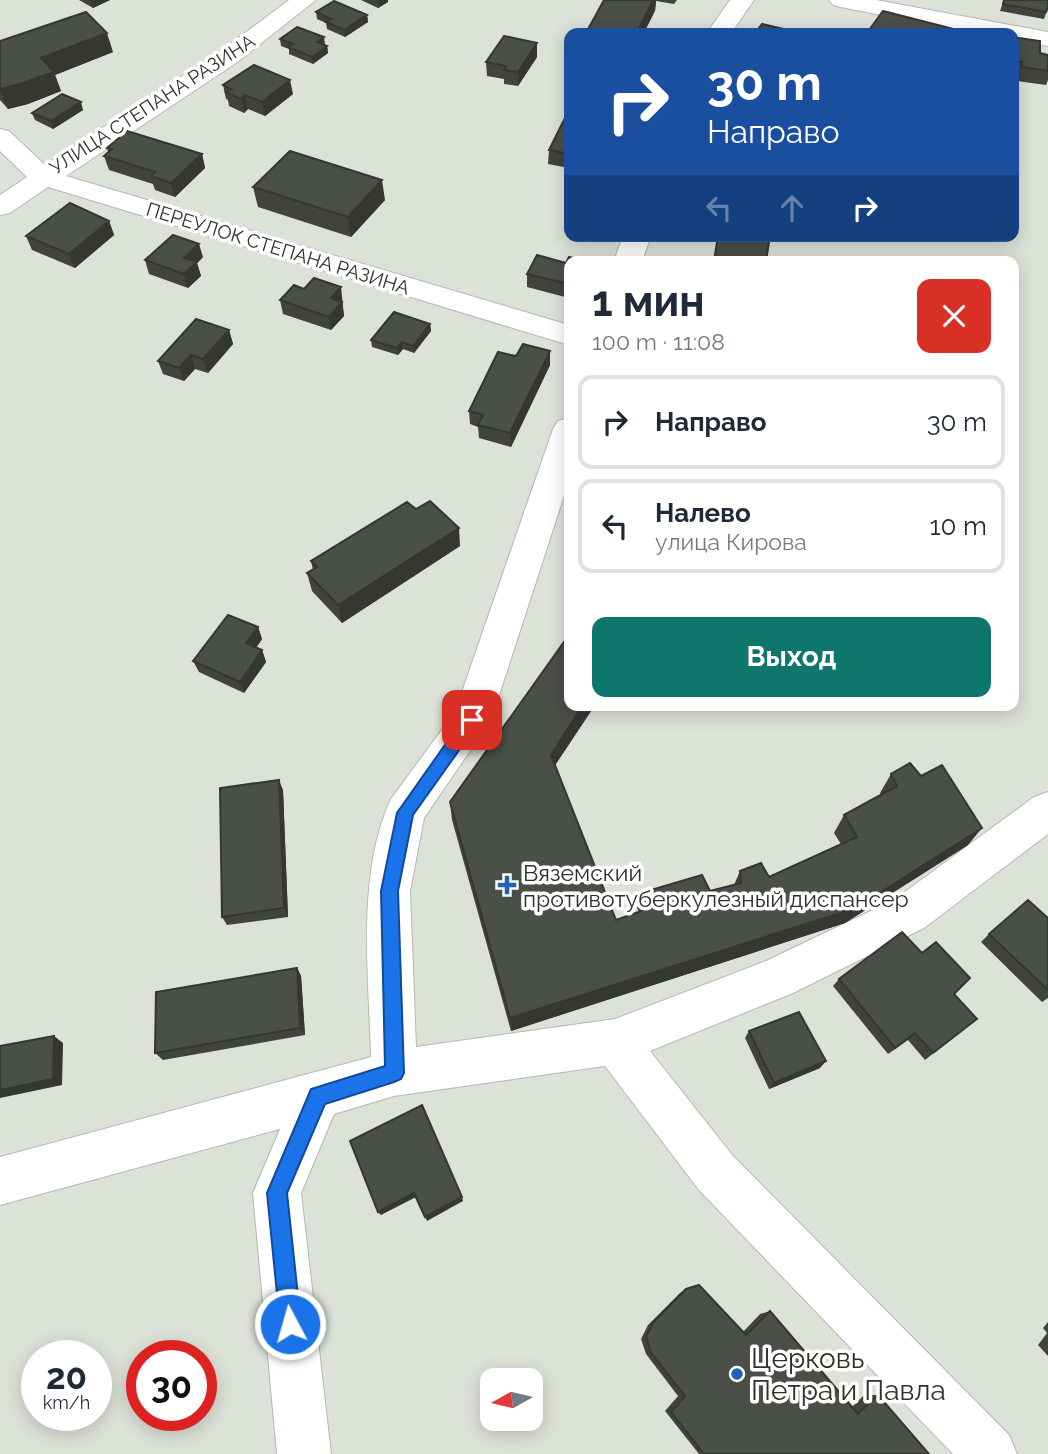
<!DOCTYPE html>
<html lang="ru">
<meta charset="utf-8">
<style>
:root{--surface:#fff;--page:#f2f2f3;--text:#1f2937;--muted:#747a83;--line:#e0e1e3;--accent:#0f766e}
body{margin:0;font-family:Raleway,sans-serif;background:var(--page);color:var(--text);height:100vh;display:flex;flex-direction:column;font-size:26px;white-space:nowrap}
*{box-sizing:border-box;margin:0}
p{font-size:23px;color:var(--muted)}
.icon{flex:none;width:38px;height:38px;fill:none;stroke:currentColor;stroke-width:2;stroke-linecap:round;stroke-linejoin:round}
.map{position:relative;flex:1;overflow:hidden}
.side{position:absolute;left:564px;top:256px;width:455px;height:455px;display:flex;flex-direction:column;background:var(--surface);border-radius:14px;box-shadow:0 4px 18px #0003}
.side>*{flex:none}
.hud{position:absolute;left:564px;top:28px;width:455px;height:214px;border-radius:14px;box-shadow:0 4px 18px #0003;background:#1a4fa0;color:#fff;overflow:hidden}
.needle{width:46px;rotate:262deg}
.fabs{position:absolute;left:480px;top:1368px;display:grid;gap:14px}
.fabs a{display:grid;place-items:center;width:63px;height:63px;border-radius:14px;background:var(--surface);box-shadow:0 4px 18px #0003;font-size:35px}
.speed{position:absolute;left:21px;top:1340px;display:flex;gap:14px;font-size:35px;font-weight:700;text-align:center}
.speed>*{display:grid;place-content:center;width:91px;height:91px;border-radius:50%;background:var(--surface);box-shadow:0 4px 18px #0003;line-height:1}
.speed small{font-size:18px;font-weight:400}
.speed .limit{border:10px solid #d22;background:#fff;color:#111}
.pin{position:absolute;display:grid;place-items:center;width:60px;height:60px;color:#fff;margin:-30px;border-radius:14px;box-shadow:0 4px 10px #0006}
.me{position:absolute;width:77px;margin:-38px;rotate:354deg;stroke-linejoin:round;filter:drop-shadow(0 0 5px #0008)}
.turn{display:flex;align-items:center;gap:24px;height:147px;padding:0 28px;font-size:32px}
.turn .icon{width:91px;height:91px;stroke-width:2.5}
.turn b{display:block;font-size:49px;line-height:60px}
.lanes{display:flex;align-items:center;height:66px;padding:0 28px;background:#0003;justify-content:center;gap:35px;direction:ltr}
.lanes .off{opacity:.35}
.round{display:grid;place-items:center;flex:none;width:74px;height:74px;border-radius:14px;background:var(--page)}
.overview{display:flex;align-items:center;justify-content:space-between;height:119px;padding:0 28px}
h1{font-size:42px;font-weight:700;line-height:52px}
.cta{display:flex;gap:14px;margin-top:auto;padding:14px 28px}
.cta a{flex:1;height:80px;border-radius:14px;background:var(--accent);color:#fff;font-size:28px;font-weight:700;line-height:80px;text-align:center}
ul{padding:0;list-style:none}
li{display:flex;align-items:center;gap:21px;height:94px;margin:0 14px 10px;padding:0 14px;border:4px solid var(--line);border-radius:14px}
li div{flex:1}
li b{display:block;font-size:26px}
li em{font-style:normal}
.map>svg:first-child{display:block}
</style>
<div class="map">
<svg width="1048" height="1454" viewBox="0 0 1048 1454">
<rect width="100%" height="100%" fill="#dde2d9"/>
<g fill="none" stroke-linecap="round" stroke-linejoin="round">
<defs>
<path id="minor" d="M289 0H316L236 63 66 176 569 325V345L48 187 10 213 0 215V195L27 177 0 151V129L9 131 45 165 218 53Z
M730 0H754L731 33H707Z
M829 0H876L1048 32V46L1013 41V33H972L841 7 833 5Z
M623 236H651L642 261H614Z
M569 418V480L491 720 424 818 410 891 416 1047 615 1019 766 961 894 900 1034 797 1048 792V834L924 928 793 993 650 1051 733 1156 1009 1435 1017 1454H953L699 1190 605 1066 394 1096 334 1114 301 1193 331 1454H277L253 1193 280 1129 0 1205V1157L371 1057C369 976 356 874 391 799L455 712 553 429 558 421Z"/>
</defs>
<use href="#minor" stroke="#b4b9b0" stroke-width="2"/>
<use href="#minor" fill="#fff" fill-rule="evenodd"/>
</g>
<path fill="#40443d" d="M79 0H110L93 8Z
M361 0H388V2L378 8Z
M604 0H677L674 4 656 1 655 11Z
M1004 0 1048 7 1044 19 1000 11Z
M316 12 367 15 368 22 345 37 327 29 326 23 317 19Z
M1013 37 1040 53 1048 55V80L1046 85 1017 81V76L1013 75Z
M280 39 325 45 327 46 328 53 313 64 289 54V49L281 46Z
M0 41 113 52 55 75 61 91 28 104 8 109 0 100Z
M537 57 518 86 504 84V79L487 76 486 62Z
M569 64V89L566 88 567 68Z
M223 85 293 94 265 116 248 109 244 113 229 106 228 100 226 99Z
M83 110 53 129 35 120 32 113Z
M569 110V168L548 164 549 150Z
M107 148 202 154 205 168 175 197 155 190 153 184 109 170 104 156 108 152Z
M253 187 385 200 351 237 258 207Z
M109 221 114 235 75 268 32 250 26 236Z
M203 257 197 263 201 276 188 288 149 274 145 260Z
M569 261V298L527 287V274L566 263Z
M280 300 343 301 342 302 344 316 331 330 283 314Z
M430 324 431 331 414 353 403 349 398 355 372 347 371 340Z
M229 330 233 344 208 373 195 369 184 381 163 374 158 361Z
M516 356 550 365 511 447 479 438 478 427 470 424 469 411Z
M460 546 342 623 312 591 307 573 313 570 311 561Z
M258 627 262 639 256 648 262 650 266 662 244 693 199 672 193 661Z
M569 705H595L555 765 616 920 639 912 637 908 641 893 710 891 734 885 740 871 769 877 841 844 834 833 844 815 881 795 880 793 891 774 968 845 845 923 511 1031 452 820 450 802Z
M283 790 288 917 227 925 222 917Z
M1048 918V998L1042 1002 981 942 989 934Z
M297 968 301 976 305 1035 163 1060 155 1053Z
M839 979 954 994 977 1019 925 1060 908 1040 888 1054 833 986Z
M749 1031 820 1068 769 1089 745 1038Z
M686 1289 743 1332 760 1314 770 1311 852 1407 864 1395H878L929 1454H699L665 1411 678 1396 646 1354 641 1339 648 1325 680 1293Z
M1048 1322V1356L1038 1345 1047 1333 1043 1328Z"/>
<path fill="#343732" d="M90 0H110L93 8Z
M378 0H388V2L378 8Z
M653 0H656L655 11 644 33H637Z
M367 15 368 22 345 37 344 30Z
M107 33 113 52 55 75 61 91 28 104 8 109 0 89 41 58Z
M324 37 325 44 317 42Z
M537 43V57L518 86V72Z
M327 46 328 53 313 64 312 57Z
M290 80 293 94 265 116 262 102Z
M245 95 248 109 244 113 241 99Z
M81 102 83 110 53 129 51 121Z
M202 154 205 168 175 197 171 183Z
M382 180 385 200 351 237 348 217Z
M109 221 114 235 75 268 69 254Z
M199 244 203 257 197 263 201 276 188 288 184 274V258Z
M341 287 344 316 331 330 329 317 331 298Z
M430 324 431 331 414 353 413 346Z
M229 330 233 344 208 373 203 359Z
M402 342 403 349 398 355 397 348Z
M550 351V365L511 447 510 433Z
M191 355 195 369 184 381 179 368Z
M459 528 460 546 342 623 338 605Z
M258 627 262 639 251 655 246 643Z
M262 650 266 662 244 693 240 682Z
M583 705H595L550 773 551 755Z
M279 780 283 790 288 917 284 908Z
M982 828 968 845 845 923 511 1031 510 1018Z
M297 968 301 976 305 1035 300 1028Z
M54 1036 63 1043 62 1085 0 1098V1090Z
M826 1061 820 1068 769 1089 774 1083Z
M414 1193 416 1197 381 1215 378 1212Z
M462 1197 463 1201 427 1221 425 1217Z"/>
<path fill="#4a4f47" stroke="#343732" stroke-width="2" d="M604 0H653L637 33H586Z
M1004 0H1048V7L1046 12 1003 4Z
M334 1 367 15 344 30 326 22 331 19 316 12Z
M883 11 969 33H867Z
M86 12 107 33 41 58 54 72 20 84 0 89V41Z
M762 24 801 33H755Z
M297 27 324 37 317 42 327 46 312 57 288 47 293 44 280 39Z
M504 36 537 43 518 72 504 70 506 66 486 62Z
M1013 37 1040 41V53L1048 55V71L1022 67V62L1013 61Z
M254 65 290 80 262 102 245 95 241 99 226 92 231 89 223 85Z
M62 94 81 102 51 121 32 113Z
M569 110V154L549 150Z
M127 131 202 154 171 183 151 176 155 172 104 156 112 149 107 148Z
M290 151 382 180 348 217 253 187Z
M70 203 109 221 69 254 26 236Z
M173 235 199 244 184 258 197 262 184 274 145 260Z
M718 236H770L766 261H714Z
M537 255 566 263 569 257 584 261H569V284L527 274Z
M314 278 341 287 331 298 342 302 329 317 280 300 294 285 304 289Z
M394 312 430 324 413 346 402 342 397 348 371 340Z
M196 319 229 330 203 359 191 355 179 368 158 361Z
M523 344 550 351 510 433 478 425 483 415 469 411 498 352 516 356Z
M430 501 459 528 338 605 307 573 317 567 311 561 407 502 416 509Z
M228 615 258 627 246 643 262 650 240 682 193 661Z
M569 635V705H583L551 755 616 920 647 909 641 893 702 875 710 891 741 883 740 871 761 863 769 877 857 837 844 815 897 786 891 774 910 763 921 776 942 765 982 828 856 908 510 1018 450 802Z
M279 780 284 908 222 917 220 788Z
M1028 900 1048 918V990L989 934Z
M902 932 922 953 936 942 970 978 954 994 977 1019 933 1053 915 1033 895 1048 839 979Z
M297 968 300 1028 155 1053 156 992Z
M799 1012 826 1061 774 1083 749 1031Z
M54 1036 53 1079 0 1090V1046Z
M422 1105 462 1197 425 1217 414 1193 378 1212 350 1141Z
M699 1285 746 1335 770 1311 858 1414 878 1395 929 1454H704L671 1412 685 1396 651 1353 646 1337 653 1323 686 1289Z"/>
<path fill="#1a73e8" stroke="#114b97" stroke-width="2" d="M472 713 480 720 477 725 413 815 398 891 404 1073 401 1079 394 1082 325 1104 287 1193 301 1324 298 1331 290 1334 283 1331 280 1324 267 1193 311 1089 385 1066 381 891 397 813 466 715Z"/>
<g fill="#2361b3" stroke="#fff" stroke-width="2.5">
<path d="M503.5 874.5h7v7h7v7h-7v7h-7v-7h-7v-7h7z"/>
<circle cx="737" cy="1374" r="7"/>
</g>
<g text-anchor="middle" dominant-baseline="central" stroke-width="7" stroke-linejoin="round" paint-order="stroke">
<g font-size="19" fill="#2f312d" stroke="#fff">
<text transform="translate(152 104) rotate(-33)">УЛИЦА СТЕПАНА РАЗИНА</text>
<text transform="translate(278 248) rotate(17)">ПЕРЕУЛОК СТЕПАНА РАЗИНА</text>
</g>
<g font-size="23" fill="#2f312d" stroke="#fff" text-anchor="start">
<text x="523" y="872">Вяземский<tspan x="523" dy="26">противотуберкулезный диспансер</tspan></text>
</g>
<g font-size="28" fill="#2f312d" stroke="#fff" text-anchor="start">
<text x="751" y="1358">Церковь<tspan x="751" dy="32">Петра и Павла</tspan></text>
</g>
</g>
</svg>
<div class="fabs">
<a><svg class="needle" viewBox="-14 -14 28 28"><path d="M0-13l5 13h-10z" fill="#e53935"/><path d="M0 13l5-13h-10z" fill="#747a83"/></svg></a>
</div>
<div class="speed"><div>20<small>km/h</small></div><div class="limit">30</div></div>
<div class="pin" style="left:472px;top:720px;background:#d93025"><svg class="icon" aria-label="arrive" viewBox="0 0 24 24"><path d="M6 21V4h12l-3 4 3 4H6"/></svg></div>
<svg class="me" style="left:290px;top:1324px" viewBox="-20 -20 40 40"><circle r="17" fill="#1a73e8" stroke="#fff" stroke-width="3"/><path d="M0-11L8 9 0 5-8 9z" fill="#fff"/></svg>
<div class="hud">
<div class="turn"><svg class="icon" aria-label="right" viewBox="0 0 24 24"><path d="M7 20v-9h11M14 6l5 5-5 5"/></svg><div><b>30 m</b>Направо</div></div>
<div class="lanes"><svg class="icon off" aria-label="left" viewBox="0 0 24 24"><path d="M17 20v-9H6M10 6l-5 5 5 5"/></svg><svg class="icon off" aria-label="ahead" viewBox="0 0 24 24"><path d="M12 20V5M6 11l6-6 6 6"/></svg><svg class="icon" aria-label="right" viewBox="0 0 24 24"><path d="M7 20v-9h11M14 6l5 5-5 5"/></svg></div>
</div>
<section class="side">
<div class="overview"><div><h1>1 мин</h1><p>100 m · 11:08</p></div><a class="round" style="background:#d93025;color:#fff"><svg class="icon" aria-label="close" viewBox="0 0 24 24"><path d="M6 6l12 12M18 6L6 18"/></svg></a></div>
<ul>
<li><svg class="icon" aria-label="right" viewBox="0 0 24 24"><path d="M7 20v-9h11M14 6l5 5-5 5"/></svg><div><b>Направо</b></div><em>30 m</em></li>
<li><svg class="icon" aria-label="left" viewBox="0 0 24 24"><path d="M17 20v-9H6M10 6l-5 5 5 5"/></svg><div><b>Налево</b><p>улица Кирова</p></div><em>10 m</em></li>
</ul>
<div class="cta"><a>Выход</a></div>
</section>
</div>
